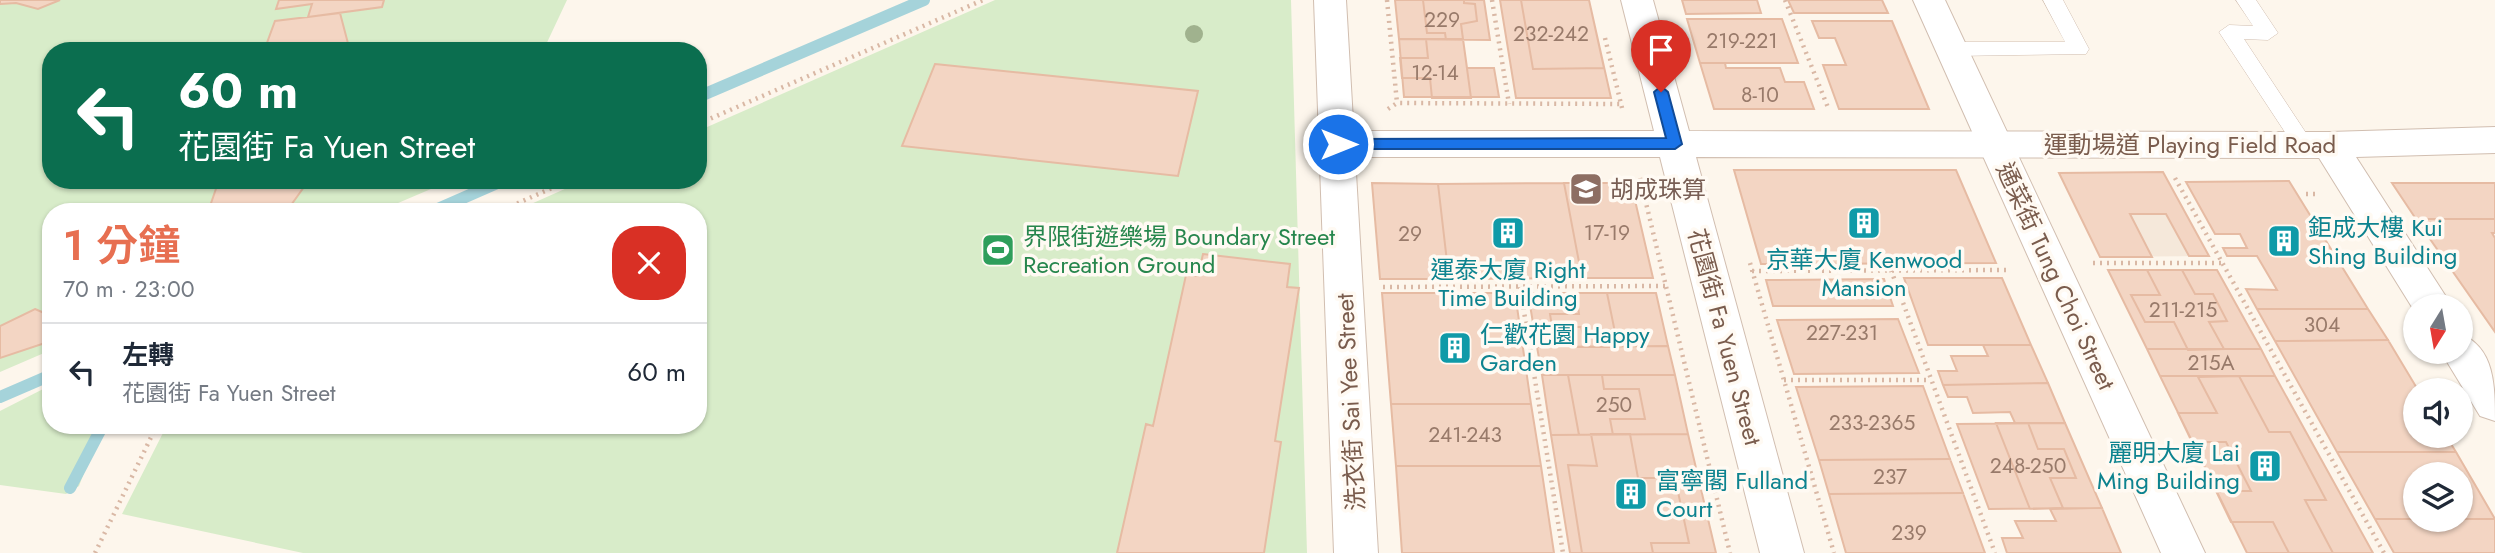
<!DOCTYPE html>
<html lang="zh-TW">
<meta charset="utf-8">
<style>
:root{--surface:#fff;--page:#f2f2f3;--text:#1f2937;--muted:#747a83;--line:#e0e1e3;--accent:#e76f51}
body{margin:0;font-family:Jost,"Noto Sans TC",sans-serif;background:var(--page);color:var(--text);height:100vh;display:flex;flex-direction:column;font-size:26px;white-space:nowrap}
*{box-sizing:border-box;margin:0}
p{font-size:23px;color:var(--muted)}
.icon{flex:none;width:38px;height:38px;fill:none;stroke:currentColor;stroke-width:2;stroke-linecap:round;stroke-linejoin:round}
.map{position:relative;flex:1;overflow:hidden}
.side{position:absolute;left:42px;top:203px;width:665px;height:231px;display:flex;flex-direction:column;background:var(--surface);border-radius:28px;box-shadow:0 2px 5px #0004}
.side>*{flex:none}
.banner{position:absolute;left:42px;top:42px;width:665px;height:147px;border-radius:28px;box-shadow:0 2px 5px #0004;background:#0b6e4f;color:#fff;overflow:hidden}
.needle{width:46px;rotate:191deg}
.controls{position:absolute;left:2403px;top:294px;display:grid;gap:14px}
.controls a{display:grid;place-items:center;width:70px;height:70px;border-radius:50%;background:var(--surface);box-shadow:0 2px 5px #0004;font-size:35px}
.pin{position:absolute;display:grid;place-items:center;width:60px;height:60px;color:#fff;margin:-72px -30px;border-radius:50% 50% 50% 0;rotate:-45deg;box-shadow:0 0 7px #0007}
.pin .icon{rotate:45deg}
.me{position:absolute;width:77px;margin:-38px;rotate:90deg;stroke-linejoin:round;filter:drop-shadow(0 0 5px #0008)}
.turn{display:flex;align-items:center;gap:24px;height:147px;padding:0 21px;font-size:32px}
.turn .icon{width:91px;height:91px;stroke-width:2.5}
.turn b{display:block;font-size:49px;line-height:60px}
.round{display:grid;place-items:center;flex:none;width:74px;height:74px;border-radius:28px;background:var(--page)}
.head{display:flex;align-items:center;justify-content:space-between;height:119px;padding:0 21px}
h1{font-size:42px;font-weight:600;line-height:52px;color:var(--accent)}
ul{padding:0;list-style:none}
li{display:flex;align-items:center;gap:21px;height:98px;padding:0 21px;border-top:2px solid var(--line)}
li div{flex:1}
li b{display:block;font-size:26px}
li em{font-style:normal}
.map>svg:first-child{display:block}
</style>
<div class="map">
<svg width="2495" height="553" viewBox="0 0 2495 553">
<rect width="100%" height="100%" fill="#fdf6ec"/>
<path fill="#f5e8da" d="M2063 182H2168L2209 256 2100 257Z"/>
<path fill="#d8ecc9" d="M0 0H567L543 51H51V180H452L377 212H51V350L0 372Z
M995 0H1291L1307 553H303L122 514 167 425H698V212H513L585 180H698V131Z
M51 385V425H102L79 486 66 494 0 485V411Z"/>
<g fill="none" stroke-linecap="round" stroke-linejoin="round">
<path stroke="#a5d3da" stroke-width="12" d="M698 97 924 0
M431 212 504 180
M0 397 51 375
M70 488 103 425"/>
</g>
<path fill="#f3d5c3" stroke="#e6bba3" stroke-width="2" d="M0 0H60L38 9 16 3 0 4Z
M279 0H384L382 7 308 17 312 4 276 9Z
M1395 0H1484L1490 40 1399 39Z
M1423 0H1464V3L1475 4 1477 21 1461 24 1463 39 1446 40 1445 33H1427Z
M1500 0H1589L1611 98H1516Z
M1521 0H1589L1604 68 1533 69Z
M1682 0H1757L1761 13 1686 14Z
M1788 0H1882L1888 13H1794Z
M340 13 350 51H264L275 21Z
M1687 19H1782L1798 63H1700Z
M1812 21H1892L1929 109H1839L1823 65H1846L1835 38H1819Z
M1399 39H1463L1467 68H1494L1499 97H1404Z
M1426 39H1463L1471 98H1432L1430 78H1402L1400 58H1428Z
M1700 63H1725L1726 68H1780L1785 82H1804L1814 109H1714Z
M935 64 1198 91 1178 176 902 146Z
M1734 170H1956L1996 263 1761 264Z
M2163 172 2209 256H2189L2166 214H2130L2152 257H2100L2059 173Z
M219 180H309L286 212H208Z
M2289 181 2368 309H2257L2246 289 2277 290 2257 256H2227L2223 248H2247L2240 234H2215L2186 182Z
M1372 183 1438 184 1449 279H1380Z
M1564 183 1582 278 1449 279 1438 184Z
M1564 183H1631L1653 278H1582Z
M2392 183H2495V219H2416Z
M2416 219H2495V233H2492L2495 238V332Z
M1203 254 1290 264 1287 287 1299 288 1275 441 1281 442 1264 553H1117L1146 424 1153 426 1186 275 1198 276Z
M2108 270H2217L2261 349H2147Z
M2147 270H2182L2195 294H2213L2227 321 2209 322 2224 349 2188 350 2174 322H2145L2131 295H2160Z
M1904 278H2002L2031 345H1928Z
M1884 279 1893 306H1773L1766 280Z
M1382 293H1515L1531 404H1391Z
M1528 293H1656L1668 346 1537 347Z
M1576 293H1607L1618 347H1586L1581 327H1552L1550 314H1579Z
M35 309 51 316V341L0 358V326Z
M2257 309H2368L2388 340 2275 341Z
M1898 319 1919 373 1794 374 1777 320Z
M2388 340 2418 390H2415V436H2446L2456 452H2337L2275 341Z
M1983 345H2031L2048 383 1943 385 1938 371H1957L1951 356H1988Z
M1668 346 1675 375H1542L1537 347Z
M2147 349H2261L2275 376H2160Z
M1542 375H1675L1688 434 1551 435Z
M1568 375H1602L1604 389H1639L1645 419H1610L1613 435H1579Z
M2160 376H2275L2373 553H2247Z
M2239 376 2269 432H2290L2326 500H2305L2333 553H2289L2273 522H2231L2216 491H2251L2226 442H2192L2178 413H2217L2198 377Z
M2048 383 2065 423H2015L2010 412 1973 413 1967 397H1948L1943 385Z
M1923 386 1950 459 1819 460 1796 387Z
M1391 404H1531L1541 466H1396Z
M1996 423H2028L2038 449H2064L2076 478H2050L2063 508 2030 509Z
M2065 423 2102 508 1989 509 1957 424Z
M1591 434H1630L1638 478H1675L1689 543H1651L1653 553H1582L1568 465 1597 466Z
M1688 434 1716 553H1570L1551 435Z
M2337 452H2456L2495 519H2460V474H2415V519H2375Z
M1950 459 1963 493 1829 494 1819 460Z
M1396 466H1541L1554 553H1402Z
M1963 493 1985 553H1846L1829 494Z
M2102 508 2121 553H2007L2002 538H2023L2015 521H2056L2050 509Z
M2375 519H2495V553H2394Z"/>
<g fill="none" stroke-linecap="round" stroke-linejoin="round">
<defs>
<path id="service" d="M2043 0H2063L2089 49 2086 54 1952 56 1942 49 1952 42H2065Z
M2236 0H2256L2278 33 2268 40 2244 39 2310 139 2314 144 2310 149H2296L2219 32 2229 25 2253 26Z"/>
<path id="minor" d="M1621 0H1653L1689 131 2329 132 2342 136 2347 145 2342 154 2329 158 1696 157 1804 553H1760L1660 157H1338L1325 153 1320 144 1325 135 1338 131H1654Z"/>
<path id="tertiary" d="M1314 0H1346L1378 553H1334Z
M1913 0H1945L2205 553H2161Z
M2495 127V153L2356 157 2452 306H2415V312L2311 145 2316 136 2329 132Z
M2460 334C2495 347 2495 387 2495 421L2480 416 2441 352H2460Z"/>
</defs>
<use href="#service" stroke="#d1beb0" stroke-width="1"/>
<use href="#minor" stroke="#d1beb0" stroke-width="2"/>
<use href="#tertiary" stroke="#d1beb0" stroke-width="2"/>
<path stroke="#d9b8a5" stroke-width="4.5" stroke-dasharray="2 5" stroke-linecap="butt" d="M1387 0 1397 103
M1492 0 1509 104
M1785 0 1829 110
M1605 38 1623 112
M1388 109 1397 103 1622 104
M698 124 983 0
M1640 178 1730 553
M2175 178 2384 553
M2306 194H2319
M498 212 570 180
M1750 263 1834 553
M2093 263H2222
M1891 270 1995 553
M1752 271 2010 270
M1383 287 1666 286
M1520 287 1563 553
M1784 380H1931
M95 553 157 425"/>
<use href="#service" fill="#fff" fill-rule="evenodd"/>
<use href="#minor" fill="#fff" fill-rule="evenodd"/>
<use href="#tertiary" fill="#fff" fill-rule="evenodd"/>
</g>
<circle fill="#a0b28e" cx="1194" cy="34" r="9"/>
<path fill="#1a73e8" stroke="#114b97" stroke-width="2" d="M1661 86 1668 92 1682 144 1675 149H1338L1331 144 1338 139 1666 138 1654 92Z"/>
<defs>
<symbol id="school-square" viewBox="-11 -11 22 22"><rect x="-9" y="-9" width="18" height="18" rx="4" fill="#8d6e63" stroke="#fffaf3"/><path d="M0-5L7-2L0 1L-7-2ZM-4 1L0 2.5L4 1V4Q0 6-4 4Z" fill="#fff"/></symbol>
<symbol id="building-square" viewBox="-11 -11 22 22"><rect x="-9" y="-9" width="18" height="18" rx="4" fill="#0f9aa8" stroke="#fffaf3"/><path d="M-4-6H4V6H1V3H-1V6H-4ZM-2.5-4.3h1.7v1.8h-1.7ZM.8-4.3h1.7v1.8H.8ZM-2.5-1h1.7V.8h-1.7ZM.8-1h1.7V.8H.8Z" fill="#fff"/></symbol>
<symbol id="stadium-square" viewBox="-11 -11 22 22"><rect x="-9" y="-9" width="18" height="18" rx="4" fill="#2e9e5b" stroke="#fffaf3"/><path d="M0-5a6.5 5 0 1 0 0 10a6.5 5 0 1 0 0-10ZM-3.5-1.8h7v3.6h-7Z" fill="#fff"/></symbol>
</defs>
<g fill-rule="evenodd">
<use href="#school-square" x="1567" y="170" width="38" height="38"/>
<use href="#building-square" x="1845" y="204" width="38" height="38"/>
<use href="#building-square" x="1489" y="214" width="38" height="38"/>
<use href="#building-square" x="2265" y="222" width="38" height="38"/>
<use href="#stadium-square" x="979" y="231" width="38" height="38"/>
<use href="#building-square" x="1436" y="329" width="38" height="38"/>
<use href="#building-square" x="2246" y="447" width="38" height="38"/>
<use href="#building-square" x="1612" y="475" width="38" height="38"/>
</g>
<g text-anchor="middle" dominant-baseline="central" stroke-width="7" stroke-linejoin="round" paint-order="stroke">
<g font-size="21" fill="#987a6a">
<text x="1442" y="20">229</text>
<text x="1551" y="34">232-242</text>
<text x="1742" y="41">219-221</text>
<text x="1435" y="73">12-14</text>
<text x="1760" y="95">8-10</text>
<text x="1607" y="233">17-19</text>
<text x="1410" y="234">29</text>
<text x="2183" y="310">211-215</text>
<text x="2322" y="325">304</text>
<text x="1842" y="333">227-231</text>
<text x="2211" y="363">215A</text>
<text x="1614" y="405">250</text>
<text x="1872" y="423">233-2365</text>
<text x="1465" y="435">241-243</text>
<text x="2028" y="466">248-250</text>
<text x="1890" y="477">237</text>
<text x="1909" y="533">239</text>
</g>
<g font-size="24" fill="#7a5c4d" stroke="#fffaf3">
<text x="2190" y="144">運動場道 Playing Field Road</text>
<text transform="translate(2056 276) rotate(65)">通菜街 Tung Choi Street</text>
<text transform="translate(1725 337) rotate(75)">花園街 Fa Yuen Street</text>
<text transform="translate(1350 402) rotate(-93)">洗衣街 Sai Yee Street</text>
</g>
<g font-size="24" fill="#785e54" stroke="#fffaf3" text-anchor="start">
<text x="1610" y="189">胡成珠算</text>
</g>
<g font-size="24" fill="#0d838f" stroke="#fffaf3" text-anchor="start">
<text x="2308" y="227">鉅成大樓 Kui<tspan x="2308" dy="28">Shing Building</tspan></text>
<text x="1864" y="259" text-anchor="middle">京華大廈 Kenwood<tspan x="1864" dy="28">Mansion</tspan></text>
<text x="1508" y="269" text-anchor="middle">運泰大廈 Right<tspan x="1508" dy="28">Time Building</tspan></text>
<text x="1480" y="334">仁歡花園 Happy<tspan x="1480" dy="28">Garden</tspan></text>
<text x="2240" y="452" text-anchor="end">麗明大廈 Lai<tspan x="2240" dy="28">Ming Building</tspan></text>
<text x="1656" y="480">富寧閣 Fulland<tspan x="1656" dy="28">Court</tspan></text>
</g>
<g font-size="24" fill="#27864d" stroke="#fffaf3" text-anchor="start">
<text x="1023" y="236">界限街遊樂場 Boundary Street<tspan x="1023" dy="28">Recreation Ground</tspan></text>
</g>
</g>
</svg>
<div class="controls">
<a><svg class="needle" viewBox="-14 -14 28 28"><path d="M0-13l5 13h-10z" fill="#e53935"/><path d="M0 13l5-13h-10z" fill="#747a83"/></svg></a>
<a><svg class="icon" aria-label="sound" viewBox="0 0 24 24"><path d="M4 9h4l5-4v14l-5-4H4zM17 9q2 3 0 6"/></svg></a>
<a><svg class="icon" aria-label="layers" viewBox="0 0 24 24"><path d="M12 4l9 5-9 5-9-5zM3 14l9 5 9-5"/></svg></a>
</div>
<div class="pin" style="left:1661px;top:92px;background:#d93025"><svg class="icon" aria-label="arrive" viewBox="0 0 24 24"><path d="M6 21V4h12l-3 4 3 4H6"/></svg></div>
<svg class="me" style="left:1338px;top:144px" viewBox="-20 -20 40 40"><circle r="17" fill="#1a73e8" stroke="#fff" stroke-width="3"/><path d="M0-11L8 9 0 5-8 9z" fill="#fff"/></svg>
<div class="banner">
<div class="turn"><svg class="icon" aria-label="left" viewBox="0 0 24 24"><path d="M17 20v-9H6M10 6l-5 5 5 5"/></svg><div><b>60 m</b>花園街 Fa Yuen Street</div></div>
</div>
<section class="side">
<div class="head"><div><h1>1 分鐘</h1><p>70 m · 23:00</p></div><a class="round" style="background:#d93025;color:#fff"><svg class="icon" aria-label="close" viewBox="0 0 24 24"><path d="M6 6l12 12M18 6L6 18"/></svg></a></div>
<ul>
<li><svg class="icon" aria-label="left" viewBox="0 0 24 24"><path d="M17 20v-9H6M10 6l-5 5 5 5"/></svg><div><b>左轉</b><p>花園街 Fa Yuen Street</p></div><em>60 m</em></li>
</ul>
</section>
</div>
